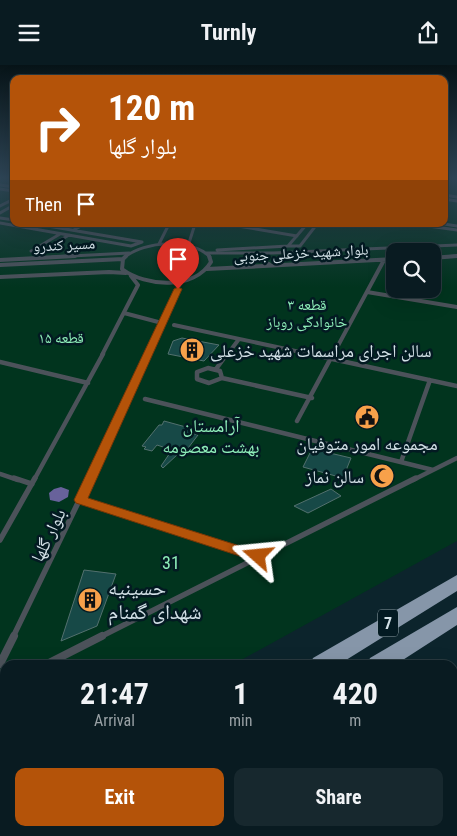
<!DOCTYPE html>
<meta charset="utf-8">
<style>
:root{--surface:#091b21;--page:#17282e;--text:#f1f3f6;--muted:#99a1a5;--line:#29393f;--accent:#b45309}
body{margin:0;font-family:"Roboto Condensed","Noto Naskh Arabic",sans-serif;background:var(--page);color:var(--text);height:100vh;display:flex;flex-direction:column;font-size:19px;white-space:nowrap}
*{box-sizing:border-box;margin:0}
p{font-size:16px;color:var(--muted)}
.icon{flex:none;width:28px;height:28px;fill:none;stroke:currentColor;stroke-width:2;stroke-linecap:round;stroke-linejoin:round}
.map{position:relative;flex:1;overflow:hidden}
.drawer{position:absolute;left:0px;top:595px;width:458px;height:176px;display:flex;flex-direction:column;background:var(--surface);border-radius:15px 15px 0 0;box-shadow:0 5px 20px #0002,0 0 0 1px var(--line)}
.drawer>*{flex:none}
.guide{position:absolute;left:10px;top:10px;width:438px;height:152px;border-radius:10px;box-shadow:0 5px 20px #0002,0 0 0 1px var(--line);background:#b45309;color:#fff;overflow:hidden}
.buttons{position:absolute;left:386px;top:178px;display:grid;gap:10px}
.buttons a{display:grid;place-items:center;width:55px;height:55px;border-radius:10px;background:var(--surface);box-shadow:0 5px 20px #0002,0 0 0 1px var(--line);font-size:25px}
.pin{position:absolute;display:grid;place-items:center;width:42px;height:42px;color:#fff;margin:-51px -21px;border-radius:50% 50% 50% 0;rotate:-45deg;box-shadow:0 0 5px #0007}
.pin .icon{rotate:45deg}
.me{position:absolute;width:55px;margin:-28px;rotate:288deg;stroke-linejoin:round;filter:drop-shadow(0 0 4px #0008)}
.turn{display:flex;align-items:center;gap:18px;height:105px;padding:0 15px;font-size:22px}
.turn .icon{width:65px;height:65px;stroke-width:2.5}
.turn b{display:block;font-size:35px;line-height:42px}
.then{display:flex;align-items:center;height:48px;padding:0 15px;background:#0003;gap:10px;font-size:19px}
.eta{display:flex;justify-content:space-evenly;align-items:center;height:85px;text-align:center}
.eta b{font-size:30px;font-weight:700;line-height:35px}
.action{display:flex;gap:10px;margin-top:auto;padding:10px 15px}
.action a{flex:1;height:58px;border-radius:10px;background:var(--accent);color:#fff;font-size:20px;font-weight:700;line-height:58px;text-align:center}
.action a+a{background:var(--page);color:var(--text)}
header{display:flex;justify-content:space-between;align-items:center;height:65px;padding:0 15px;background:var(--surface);font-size:22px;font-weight:700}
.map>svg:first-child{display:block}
</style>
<header><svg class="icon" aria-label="menu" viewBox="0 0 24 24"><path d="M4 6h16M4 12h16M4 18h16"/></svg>Turnly<svg class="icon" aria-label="share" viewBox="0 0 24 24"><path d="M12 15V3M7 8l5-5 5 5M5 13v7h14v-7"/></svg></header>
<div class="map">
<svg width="457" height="771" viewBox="0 0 457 771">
<rect width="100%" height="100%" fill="#0c242c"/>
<path fill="#01341e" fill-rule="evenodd" d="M0 114H14V159H444V114H457V476L232 600H5V726L0 728ZM395 186H432V224H395Z"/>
<path fill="#68629b" d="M61 422 69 425 68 432 59 437 50 435 49 428 54 424Z"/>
<path fill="#174947" stroke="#53706e" d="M182 273 219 280 204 296 168 289 173 276Z
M164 356 197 365 194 369 198 370 182 391 178 389 163 403 161 401 172 385 157 380 152 386 144 384 146 382 142 381 159 360H162Z
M317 385 351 393 343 413 303 402 310 388 313 389Z
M331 424 341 431 308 448 294 441Z
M84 505 116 509 97 561 61 576Z"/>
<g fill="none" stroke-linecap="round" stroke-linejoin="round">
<path stroke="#4c525a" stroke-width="3" d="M0 120 14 122
M0 124 14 126
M444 130 457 132
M444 134 457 136
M0 141 14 134
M0 148 14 140
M0 153 14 155
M0 158 131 181 142 177
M36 159 142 177
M226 159 297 171
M307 159 288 181H300L317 159
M414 159 457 165
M444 159 457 161
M74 165 84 159
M159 179 169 159
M188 181 195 159
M33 185 60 169
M217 185 288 181
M31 186H42L69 170
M205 188H273L457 180
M52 192 129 188
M125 192C144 176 192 173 210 192
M262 192 263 190H267
M443 192 457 191"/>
<path stroke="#4c525a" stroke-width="4" d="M126 191 123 194 122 204C146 222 194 225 211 197L209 191
M262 191 260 195 269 199
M432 193 457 191
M0 195 75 191
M0 200 123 194
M207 204 395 194
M0 212 109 207 126 208
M367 227 457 242
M124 248 162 258
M174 260 314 290
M102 290 138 220 131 211
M147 290 181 216
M227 290 239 274
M333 290 384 195"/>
<path stroke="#4c525a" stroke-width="4.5" d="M309 289 457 321
M0 297 88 318
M208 303 220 306 222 313 209 318 197 314V307Z
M216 304 227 289
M222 313 312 333
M145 334 433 405
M297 356 333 289
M401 397 430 315
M0 409 18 415
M34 415 103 289
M89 415 147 289
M413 415 457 393"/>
<path stroke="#4c525a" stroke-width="5.5" d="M14 413 32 419
M80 435 258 491
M0 475 35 413
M13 572 90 413
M100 572 416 413"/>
<path stroke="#4c525a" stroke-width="8" d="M0 599 14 571
M45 600 102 571"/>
<path fill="#636d7a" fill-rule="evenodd" d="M0 611 5 613V671L0 673Z"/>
<path fill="#8696a9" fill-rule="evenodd" d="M457 510V526L338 600H310L313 593Z
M457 542V560L395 600H367L370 593Z
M26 766H57L56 771H24Z
M94 766H124L123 771H92Z"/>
</g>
<linearGradient id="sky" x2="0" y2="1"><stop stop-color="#071418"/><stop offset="0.51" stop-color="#2e4556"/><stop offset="1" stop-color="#2e4556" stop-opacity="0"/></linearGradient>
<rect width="457" height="222" fill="url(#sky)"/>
<path fill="#b45309" stroke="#753606" d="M178 222 182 224 88 433 262 488 264 491 262 495 258 497 76 438 74 435 174 224Z"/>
<defs>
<symbol id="building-disc" viewBox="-11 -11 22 22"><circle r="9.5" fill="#f8a14a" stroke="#031a22"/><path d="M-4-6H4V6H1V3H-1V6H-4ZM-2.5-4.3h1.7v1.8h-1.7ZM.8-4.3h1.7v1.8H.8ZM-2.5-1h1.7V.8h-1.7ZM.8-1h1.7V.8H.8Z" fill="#111"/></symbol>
<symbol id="civic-disc" viewBox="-11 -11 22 22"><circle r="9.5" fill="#f8a14a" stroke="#031a22"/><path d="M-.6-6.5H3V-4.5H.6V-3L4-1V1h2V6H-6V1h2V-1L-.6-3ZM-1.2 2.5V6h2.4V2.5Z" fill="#111"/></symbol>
<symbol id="mosque-disc" viewBox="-11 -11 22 22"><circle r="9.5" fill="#f8a14a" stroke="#031a22"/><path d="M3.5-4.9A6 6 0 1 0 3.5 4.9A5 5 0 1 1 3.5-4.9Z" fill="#111"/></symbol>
</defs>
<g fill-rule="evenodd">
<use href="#building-disc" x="178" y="271" width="28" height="28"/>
<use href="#civic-disc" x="353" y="338" width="28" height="28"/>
<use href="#mosque-disc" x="368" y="397" width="28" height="28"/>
<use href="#building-disc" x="76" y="521" width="28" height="28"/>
</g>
<g text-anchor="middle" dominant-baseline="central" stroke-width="5" stroke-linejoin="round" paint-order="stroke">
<g font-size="15" fill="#d2e0e6" stroke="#031a22">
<text transform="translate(64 180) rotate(-3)">مسیر کندرو</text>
<text transform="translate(301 188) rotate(-3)">بلوار شهید خزعلی جنوبی</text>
</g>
<g font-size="15" fill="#8eeeb9" stroke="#031a22">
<text x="307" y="240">قطعه ۳<tspan x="307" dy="17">خانوادگی روباز</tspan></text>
<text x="61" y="273">قطعه ۱۵</text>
</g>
<rect fill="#031a22" stroke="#94a5ab" stroke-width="1" x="378" y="544.5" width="20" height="27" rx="4"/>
<g font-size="16" font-weight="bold" fill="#d2e0e6">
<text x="388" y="558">7</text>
</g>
<g font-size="18" fill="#d2e0e6" stroke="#031a22" text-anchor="start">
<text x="210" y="285">سالن اجرای مراسمات شهید خزعلی</text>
<text x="367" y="378" text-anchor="middle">مجموعه امور متوفیان</text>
<text x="364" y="411" text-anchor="end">سالن نماز</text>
</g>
<g font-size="18" fill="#8eeeb9" stroke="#031a22">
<text x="211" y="360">آرامستان<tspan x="211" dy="21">بهشت معصومه</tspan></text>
<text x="171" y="497">31</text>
</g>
<g font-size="18" fill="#d2e0e6" stroke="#031a22">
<text transform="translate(48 470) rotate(-64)">بلوار گلها</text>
</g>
<g font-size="21" fill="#d2e0e6" stroke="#031a22" text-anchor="start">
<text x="108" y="523">حسینیه<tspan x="108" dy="24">شهدای گمنام</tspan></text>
</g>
</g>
</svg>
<div class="buttons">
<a><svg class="icon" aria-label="search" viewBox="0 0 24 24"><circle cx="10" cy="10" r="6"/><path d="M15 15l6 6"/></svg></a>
</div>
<div class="pin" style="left:178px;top:224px;background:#d93025"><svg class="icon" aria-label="arrive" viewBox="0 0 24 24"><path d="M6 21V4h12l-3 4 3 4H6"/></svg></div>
<svg class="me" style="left:258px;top:491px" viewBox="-20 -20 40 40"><path d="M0-17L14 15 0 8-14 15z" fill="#b45309" stroke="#fff" stroke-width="4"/></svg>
<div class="guide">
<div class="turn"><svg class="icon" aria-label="right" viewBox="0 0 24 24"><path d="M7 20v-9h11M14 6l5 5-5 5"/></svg><div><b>120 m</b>بلوار گلها</div></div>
<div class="then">Then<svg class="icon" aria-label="arrive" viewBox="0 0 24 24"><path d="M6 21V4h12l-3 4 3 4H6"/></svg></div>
</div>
<section class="drawer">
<div class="eta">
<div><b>21:47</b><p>Arrival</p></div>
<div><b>1</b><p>min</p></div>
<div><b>420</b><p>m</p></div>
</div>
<div class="action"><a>Exit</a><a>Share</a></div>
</section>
</div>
